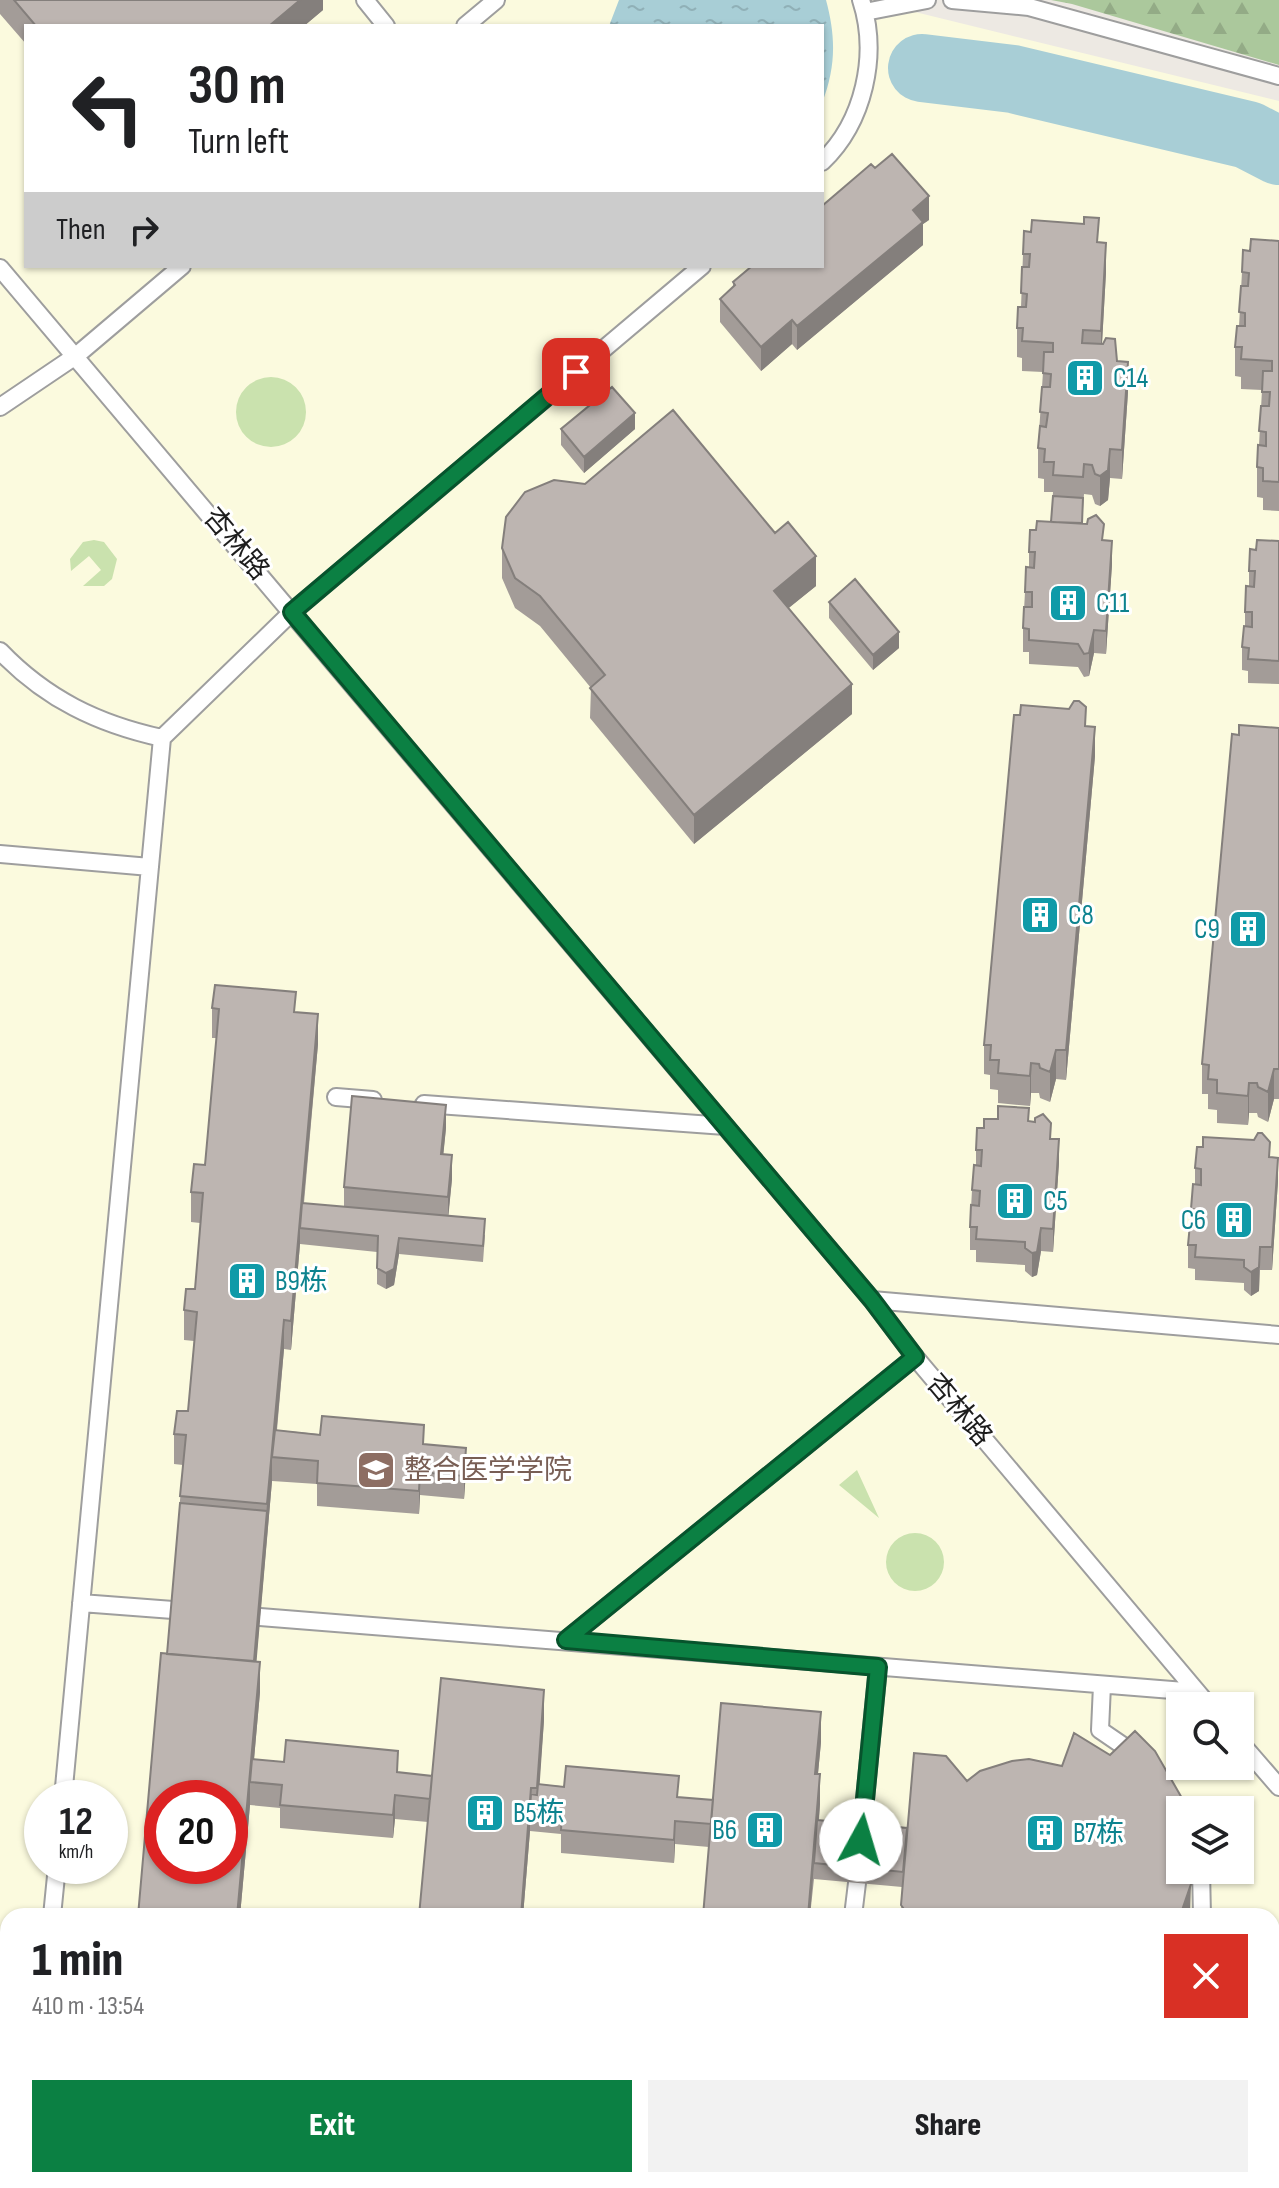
<!DOCTYPE html>
<meta charset="utf-8">
<style>
:root{--surface:#fff;--page:#f2f2f2;--text:#202124;--muted:#757577;--accent:#0b8043}
body{margin:0;font-family:"Sofia Sans Condensed","Noto Sans SC",sans-serif;background:var(--page);color:var(--text);height:100vh;display:flex;flex-direction:column;font-size:30px;white-space:nowrap}
*{box-sizing:border-box;margin:0}
p{font-size:26px;color:var(--muted)}
.icon{flex:none;width:44px;height:44px;fill:none;stroke:currentColor;stroke-width:2;stroke-linecap:round;stroke-linejoin:round}
.map{position:relative;flex:1;overflow:hidden}
.drawer{position:absolute;left:0px;top:1908px;width:1280px;height:280px;display:flex;flex-direction:column;background:var(--surface);border-radius:24px 24px 0 0;box-shadow:0 2px 6px #0004}
.drawer>*{flex:none}
.banner{position:absolute;left:24px;top:24px;width:800px;height:244px;border-radius:0px;box-shadow:0 2px 6px #0004;background:#fff;color:var(--text);overflow:hidden}
.buttons{position:absolute;left:1166px;top:1692px;display:grid;gap:16px}
.buttons a{display:grid;place-items:center;width:88px;height:88px;border-radius:0px;background:var(--surface);box-shadow:0 2px 6px #0004;font-size:40px}
.speed{position:absolute;left:24px;top:1780px;display:flex;gap:16px;font-size:40px;font-weight:700;text-align:center}
.speed>*{display:grid;place-content:center;width:104px;height:104px;border-radius:50%;background:var(--surface);box-shadow:0 2px 6px #0004;line-height:1}
.speed small{font-size:20px;font-weight:400}
.speed .limit{border:12px solid #d22;background:#fff;color:#111}
.pin{position:absolute;display:grid;place-items:center;width:68px;height:68px;color:#fff;margin:-34px;border-radius:16px;box-shadow:0 4px 12px #0006}
.me{position:absolute;width:88px;margin:-44px;rotate:6deg;stroke-linejoin:round;filter:drop-shadow(0 0 6px #0008)}
.turn{display:flex;align-items:center;gap:28px;height:168px;padding:0 32px;font-size:36px}
.turn .icon{width:104px;height:104px;stroke-width:2.5}
.turn b{display:block;font-size:56px;line-height:68px}
.then{display:flex;align-items:center;height:76px;padding:0 32px;background:#0003;gap:16px;font-size:30px}
.round{display:grid;place-items:center;flex:none;width:84px;height:84px;border-radius:0px;background:var(--page)}
.headline{display:flex;align-items:center;justify-content:space-between;height:136px;padding:0 32px}
h1{font-size:48px;font-weight:800;line-height:60px}
.button{display:flex;gap:16px;margin-top:auto;padding:16px 32px}
.button a{flex:1;height:92px;border-radius:0px;background:var(--accent);color:#fff;font-size:32px;font-weight:800;line-height:92px;text-align:center}
.button a+a{background:var(--page);color:var(--text)}
.map>svg:first-child{display:block}
</style>
<div class="map">
<svg width="1279" height="2188" viewBox="0 0 1279 2188">
<defs>
<pattern id="forest-firs" width="22" height="20" patternUnits="userSpaceOnUse" patternTransform="scale(2)"><rect width="22" height="20" fill="#abc89c"/><path d="M5 1l3.5 6h-7zM16 11l3.5 6h-7z" fill="#93ab86"/></pattern>
<pattern id="water-ripples" width="26" height="14" patternUnits="userSpaceOnUse" patternTransform="scale(2)"><rect width="26" height="14" fill="#a8ced6"/><path d="M2 4q2-2 4 0t4 0M15 11q2-2 4 0t4 0" fill="none" stroke="#90b0b7"/></pattern>
</defs>
<rect width="100%" height="100%" fill="#ede9e3"/>
<path fill="#fbfade" fill-rule="evenodd" d="M0 0H895L911 11 1279 101V2188H0ZM26 26H822V266H26ZM1180 1706H1240V1766H1180ZM42 1798H110V1866H42ZM162 1798H230V1866H162ZM1180 1810H1240V1870H1180ZM8 1916H1272V2180H8Z"/>
<path fill="#cae2ae" d="M236 412a35 35 0 1 1 70 0a35 35 0 1 1-70 0Z
M94 540 104 542 117 559 112 579 104 586H83L101 570 89 556 71 571 70 559 83 542Z
M857 1470 879 1518 839 1485Z
M886 1562a29 29 0 1 1 58 0a29 29 0 1 1-58 0Z"/>
<path fill="url(#forest-firs)" d="M1051 0H1279V65L1072 4Z"/>
<path fill="url(#water-ripples)" d="M619 0H826C836 37 836 67 822 103V26H609Z"/>
<g fill="none" stroke-linecap="round" stroke-linejoin="round">
<path stroke="#a8ced6" stroke-width="68" d="M922 68 1013 79 1248 135 1279 151"/>
<defs>
<path id="lane" d="M365 0 386 26
M952 0 1029 7 1279 76
M865 12 927 0
M465 26 496 0
M822 162C864 122 879 55 861 0
M0 268 872 1300 915 1357 1209 1706
M0 407 77 355 182 266
M0 651C46 699 98 724 162 738
M0 854 150 867
M336 1097 373 1100
M424 1104 725 1126
M872 1300 1279 1335
M81 1603 173 1610
M260 1617 1197 1692
M566 1640 915 1357
M1102 1685 1100 1730 1138 1756
M1240 1742 1279 1787
M63 1798 162 738 292 612 702 266
M861 1840 878 1667
M1201 1870 1202 1916
M52 1916 57 1866
M853 1916 857 1883
M1272 2023 1279 2026
M26 2188 27 2180"/>
</defs>
<use href="#lane" stroke="#9e9e9e" stroke-width="20"/>
<use href="#lane" stroke="#fff" stroke-width="16"/>
</g>
<path fill="#a39c98" d="M0 0H323V10L304 26H26V44L0 14Z
M929 220 923 224V245L797 350 792 344 761 371 720 322V299L733 287V282Z
M1279 241V511L1263 510V498L1257 497V467L1259 445 1262 390 1241 389V377L1235 376V347L1239 326 1242 272 1250 251Z
M1099 242 1106 272 1102 344 1117 361 1128 392 1122 479 1110 478 1108 500 1100 506 1095 504 1092 495 1084 494 1082 523 1104 540 1112 564 1106 654 1094 653 1089 676 1084 677 1078 667 1029 664V652H1023V628L1025 592 1029 567V552L1036 530 1051 522 1053 492H1044V479L1038 478V448L1043 372 1022 371V358L1017 357V328L1021 307 1023 254Z
M561 429H635L584 473 561 445Z
M1279 541V684L1248 683V671L1242 670V647L1245 626V612L1249 587V571L1256 550Z
M502 548 816 586 788 608 852 714 694 844 590 718 591 688 540 626 515 608 502 578Z
M829 602 899 648 873 670 829 618Z
M1086 726 1095 756 1066 1080 1056 1079 1050 1102 1040 1098 1039 1093H1031L1030 1106 998 1103V1090L990 1089V1075L984 1074V1045Z
M1279 728V1099H1274L1268 1122 1258 1117 1257 1113H1249L1248 1125 1217 1123V1110L1208 1109V1094H1202V1064L1239 735Z
M212 1008 296 1012 318 1044 304 1203 344 1207V1187L446 1128 443 1155 452 1179 448 1216 485 1235 483 1262 399 1254 394 1285 386 1289 377 1284V1252L300 1244 291 1350 284 1349 277 1430 424 1444 466 1471 464 1499 420 1495 419 1514 317 1506V1484L272 1481 256 1662 260 1692 254 1759 432 1776 544 1720 539 1784 713 1800 821 1742 818 1774 820 1804 819 1820 907 1828 967 1781 1191 1913 1190 1916H901L902 1887 814 1879 810 1916H703L709 1847 675 1844 674 1863 561 1853V1834L530 1831 523 1916H419L428 1822 395 1819 393 1838 280 1828V1808L250 1805 240 1916 167 1654 183 1465 174 1464V1434L188 1411 194 1341 184 1340V1310L195 1289 200 1223 191 1222V1192L205 1165 217 1038H212Z
M1029 1121 1051 1139 1059 1162 1053 1252 1041 1251 1037 1275 1032 1277 1025 1271V1265L976 1262V1250H970V1227L972 1190 976 1165V1150L984 1128Z
M1270 1157 1278 1181 1272 1270H1260L1259 1291 1251 1296 1244 1290V1283L1195 1280V1269L1188 1268V1245L1191 1224V1209L1195 1184V1168Z
M0 1962 8 1965V2041L0 2038Z"/>
<path fill="#847f7c" d="M300 0H323V10L304 26H269Z
M929 196V220L923 224V245L797 350V326L913 210Z
M1106 243V272L1101 361V331Z
M792 320V344L761 371V347Z
M1128 362V392L1122 479V450Z
M635 413V429L584 473V457Z
M1110 449V478L1108 500 1100 506V476Z
M1112 541V564L1106 654V631Z
M816 556V586L774 620V591Z
M1094 630V653L1089 676V653Z
M899 632V648L873 670V655Z
M852 684V714L694 844V815Z
M1095 727V756L1066 1080V1050Z
M318 1014V1044L301 1229 300 1228V1244L291 1350V1321Z
M1056 1050V1079L1050 1102V1072Z
M1031 1063V1093L1030 1106V1076Z
M1274 1069V1099L1268 1122V1092Z
M1249 1083V1113L1248 1125V1096Z
M446 1105V1128L441 1178V1154Z
M1059 1139V1162L1053 1252V1229Z
M452 1155V1179L448 1220V1197Z
M1278 1158V1181L1272 1270V1247Z
M1041 1228V1251L1037 1275 1032 1277V1253Z
M399 1238V1254L394 1285 386 1289V1273Z
M1260 1247 1259 1291 1251 1296V1272Z
M284 1320V1349L274 1458 272 1457V1481L254 1691V1668L267 1504Z
M466 1448V1471L464 1499V1476Z
M420 1472V1495L419 1514V1491Z
M260 1662V1692L252 1782H250V1805L240 1916H237Z
M544 1690V1720L538 1809 537 1788Z
M821 1712V1742L815 1804V1774Z
M820 1774V1804L815 1863H814L810 1916H808Z
M395 1795V1819L393 1838V1815Z
M530 1808V1831L523 1916H521Z
M675 1821V1844L674 1863V1840Z
M1191 1884 1190 1916H1180Z"/>
<path fill="#bdb5b1" stroke="#847f7c" stroke-width="2" fill-rule="evenodd" d="M14 0H300L269 26H36Z
M892 154 929 196 913 210 923 222 797 326 792 320 761 347 720 299 735 285 733 282 752 266H822V206L871 164 875 168Z
M1084 217 1099 218 1097 242 1106 243 1101 331 1083 330 1082 343 1103 344 1106 338 1115 339 1117 361 1128 362 1122 450 1110 449 1108 470 1100 476 1095 474 1092 465 1084 464 1083 477 1053 475 1054 462H1044L1045 449 1038 448 1040 426 1046 427 1048 413 1040 412 1042 387H1050L1051 374 1043 373 1044 352H1053V343L1022 341 1023 328H1017L1018 307H1026L1027 294 1021 293 1022 267H1029L1030 254H1023L1024 231 1031 232 1032 220 1084 224Z
M1251 239 1279 241V482L1263 481V468L1257 467 1258 445 1266 446V432L1259 431 1261 406H1269L1270 392H1262L1263 371H1272V361L1241 359 1242 347H1235L1237 326H1245V313L1239 312 1241 286H1248L1249 273 1242 272 1243 250 1250 251Z
M612 387 635 413 584 457 561 429Z
M673 410 775 533 788 522 816 556 774 591 852 684 694 815 590 688 605 675 540 596 515 578 502 548 506 517 525 492 554 480 585 484Z
M1053 496 1083 498 1082 523 1051 522Z
M1096 515 1104 524 1102 540 1112 541 1106 631 1094 630 1089 653 1084 654 1078 644 1029 640V629L1023 628 1024 607H1032V592H1025L1026 567 1034 568 1035 552H1029L1030 530H1036L1037 521 1087 524 1088 519Z
M1257 540 1279 541V661L1248 659 1249 648 1242 647 1244 626 1252 627V612H1245L1246 586 1254 587 1255 571H1249L1250 549 1256 550Z
M855 579 899 632 873 655 829 602Z
M1074 701H1079L1086 707 1085 726 1095 727 1066 1050H1056L1050 1072 1040 1068 1039 1064 1031 1063 1030 1076 998 1073 999 1060H990L991 1045H984L1014 715H1020L1021 705 1069 709Z
M1239 725 1279 728V1069H1274L1268 1092 1258 1087 1257 1083H1249L1248 1096 1217 1093V1080L1208 1079 1209 1065 1202 1064 1232 734 1239 735Z
M215 985 296 992 294 1012 318 1014 291 1321 284 1320 267 1504 180 1496 186 1435 174 1434 177 1411H188L197 1312 184 1310 186 1289H195L203 1193 191 1192 194 1164 205 1165 219 1009 212 1008Z
M352 1096 446 1105 441 1154 452 1155 448 1197 344 1187Z
M998 1106 1029 1108 1028 1121 1035 1122V1118L1043 1114 1051 1123 1050 1139H1059L1053 1229 1041 1228 1037 1252 1032 1253 1025 1248V1242L976 1239 977 1227H970L971 1205 979 1206 980 1191 972 1190 974 1165 981 1166 982 1150H976L977 1128H984V1119H998Z
M1258 1133H1262L1270 1142 1269 1157 1278 1158 1272 1247H1260L1259 1267 1251 1272 1244 1267V1260L1195 1257 1196 1245H1188L1190 1224 1198 1225 1199 1210 1191 1209 1193 1184 1201 1185V1169L1195 1168 1197 1147H1203V1137L1254 1140Z
M302 1203 485 1219 483 1246 399 1238 394 1269 386 1273 377 1268 378 1236 300 1228Z
M322 1416 424 1425 423 1444 466 1448 464 1476 420 1472 419 1491 317 1483 318 1461 272 1457 275 1430 320 1435Z
M180 1503 267 1511 254 1661 167 1654Z
M161 1653 260 1662 237 1916H138ZM162 1798H230V1866H162Z
M441 1678 544 1690 537 1788H531L521 1916H419Z
M721 1703 821 1712 815 1774H820L808 1916H703Z
M1135 1731 1155 1751 1183 1800 1186 1810H1180V1870H1191V1884L1180 1916H909L901 1905 914 1753 946 1756 967 1781 980 1771 1012 1761 1029 1759 1062 1766 1074 1733 1110 1755Z
M286 1740 398 1751 397 1772 432 1776 430 1799 395 1795 393 1815 280 1805 282 1785 250 1782 252 1759 284 1762Z
M566 1766 679 1776 677 1797 713 1800 711 1824 675 1821 674 1840 561 1830 562 1811 530 1808 531 1794 537 1795 538 1784 564 1787Z
M817 1820 907 1828 903 1872 814 1863Z
M0 1962 8 1965V2018L0 2015Z"/>
<g fill="none" stroke-linecap="round" stroke-linejoin="round">
<defs>
<path id="route" d="M576 372 292 612 872 1300 915 1357 566 1640 878 1667 861 1840"/>
</defs>
<use href="#route" stroke="#07532c" stroke-width="20"/>
<use href="#route" stroke="#0b8043" stroke-width="14"/>
</g>
<defs>
<symbol id="building-square" viewBox="-11 -11 22 22"><rect x="-9" y="-9" width="18" height="18" rx="4" fill="#0f9aa8" stroke="#fff"/><path d="M-4-6H4V6H1V3H-1V6H-4ZM-2.5-4.3h1.7v1.8h-1.7ZM.8-4.3h1.7v1.8H.8ZM-2.5-1h1.7V.8h-1.7ZM.8-1h1.7V.8H.8Z" fill="#fff"/></symbol>
<symbol id="school-square" viewBox="-11 -11 22 22"><rect x="-9" y="-9" width="18" height="18" rx="4" fill="#8d6e63" stroke="#fff"/><path d="M0-5L7-2L0 1L-7-2ZM-4 1L0 2.5L4 1V4Q0 6-4 4Z" fill="#fff"/></symbol>
</defs>
<g fill-rule="evenodd">
<use href="#building-square" x="1063" y="356" width="44" height="44"/>
<use href="#building-square" x="1046" y="581" width="44" height="44"/>
<use href="#building-square" x="1018" y="893" width="44" height="44"/>
<use href="#building-square" x="1226" y="907" width="44" height="44"/>
<use href="#building-square" x="993" y="1179" width="44" height="44"/>
<use href="#building-square" x="1212" y="1198" width="44" height="44"/>
<use href="#building-square" x="225" y="1259" width="44" height="44"/>
<use href="#school-square" x="354" y="1448" width="44" height="44"/>
<use href="#building-square" x="463" y="1791" width="44" height="44"/>
<use href="#building-square" x="743" y="1808" width="44" height="44"/>
<use href="#building-square" x="1023" y="1811" width="44" height="44"/>
</g>
<g text-anchor="middle" dominant-baseline="central" stroke-width="6" stroke-linejoin="round" paint-order="stroke">
<g font-size="28" fill="#0d838f" stroke="#fff" text-anchor="start">
<text x="1113" y="378">C14</text>
<text x="1096" y="603">C11</text>
<text x="1068" y="915">C8</text>
<text x="1220" y="929" text-anchor="end">C9</text>
<text x="1043" y="1201">C5</text>
<text x="1206" y="1220" text-anchor="end">C6</text>
<text x="275" y="1281">B9栋</text>
<text x="513" y="1813">B5栋</text>
<text x="737" y="1830" text-anchor="end">B6</text>
<text x="1073" y="1833">B7栋</text>
</g>
<g font-size="28" fill="#1d1d1d" stroke="#fff">
<text transform="translate(236 544) rotate(50)">杏林路</text>
<text transform="translate(959 1410) rotate(50)">杏林路</text>
</g>
<g font-size="28" fill="#785e54" stroke="#fff" text-anchor="start">
<text x="404" y="1470">整合医学学院</text>
</g>
</g>
</svg>
<div class="buttons">
<a><svg class="icon" aria-label="search" viewBox="0 0 24 24"><circle cx="10" cy="10" r="6"/><path d="M15 15l6 6"/></svg></a>
<a><svg class="icon" aria-label="layers" viewBox="0 0 24 24"><path d="M12 4l9 5-9 5-9-5zM3 14l9 5 9-5"/></svg></a>
</div>
<div class="speed"><div>12<small>km/h</small></div><div class="limit">20</div></div>
<div class="pin" style="left:576px;top:372px;background:#d93025"><svg class="icon" aria-label="arrive" viewBox="0 0 24 24"><path d="M6 21V4h12l-3 4 3 4H6"/></svg></div>
<svg class="me" style="left:861px;top:1840px" viewBox="-20 -20 40 40"><circle r="19" fill="#fff"/><path d="M0-13L10 11 0 6-10 11z" fill="#0b8043"/></svg>
<div class="banner">
<div class="turn"><svg class="icon" aria-label="left" viewBox="0 0 24 24"><path d="M17 20v-9H6M10 6l-5 5 5 5"/></svg><div><b>30 m</b>Turn left</div></div>
<div class="then">Then<svg class="icon" aria-label="right" viewBox="0 0 24 24"><path d="M7 20v-9h11M14 6l5 5-5 5"/></svg></div>
</div>
<section class="drawer">
<div class="headline"><div><h1>1 min</h1><p>410 m · 13:54</p></div><a class="round" style="background:#d93025;color:#fff"><svg class="icon" aria-label="close" viewBox="0 0 24 24"><path d="M6 6l12 12M18 6L6 18"/></svg></a></div>
<div class="button"><a>Exit</a><a>Share</a></div>
</section>
</div>
